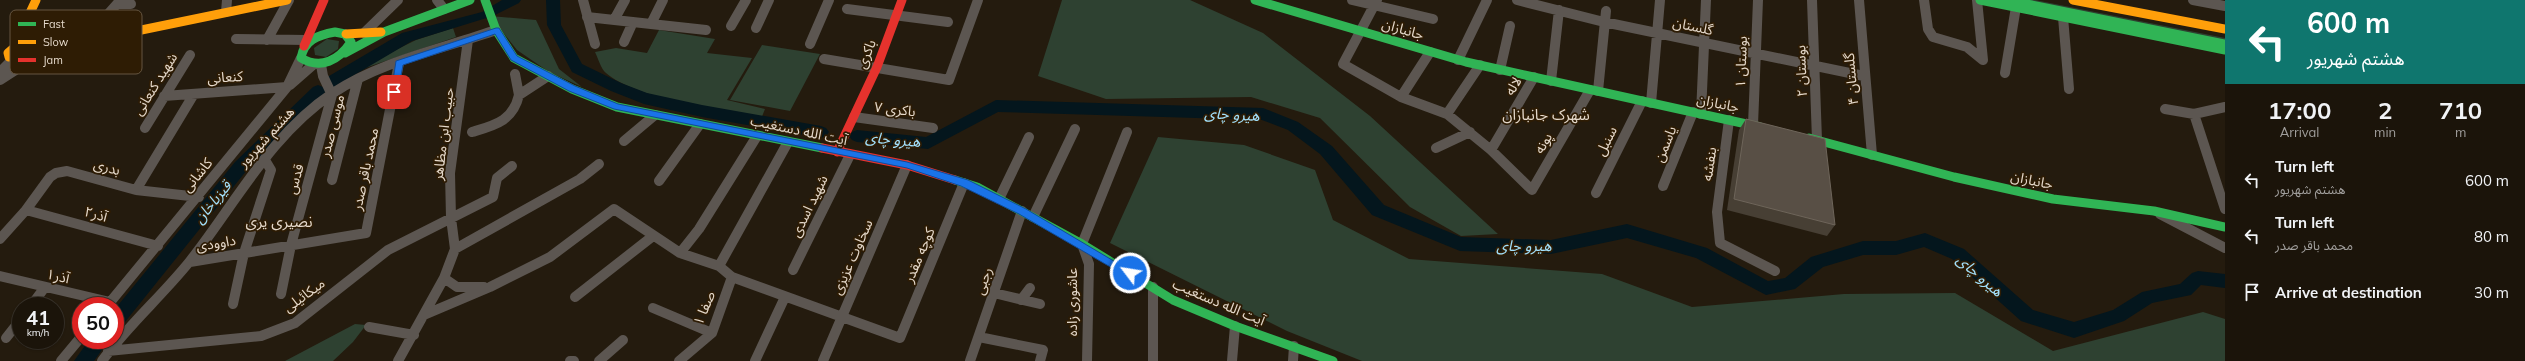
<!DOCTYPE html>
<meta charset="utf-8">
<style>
:root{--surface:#1b140a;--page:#282118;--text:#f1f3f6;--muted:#a09e9c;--line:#39332b}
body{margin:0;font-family:Mulish,"Noto Sans Arabic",sans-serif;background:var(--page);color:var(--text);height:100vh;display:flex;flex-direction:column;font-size:15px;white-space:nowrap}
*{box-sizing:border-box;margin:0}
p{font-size:13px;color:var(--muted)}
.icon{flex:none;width:22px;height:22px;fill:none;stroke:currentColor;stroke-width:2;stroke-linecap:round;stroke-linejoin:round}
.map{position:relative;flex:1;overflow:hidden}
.sheet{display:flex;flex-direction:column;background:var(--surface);width:300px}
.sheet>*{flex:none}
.guide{background:#0f766e;color:#fff;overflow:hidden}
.speed{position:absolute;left:12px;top:297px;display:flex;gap:8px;font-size:20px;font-weight:700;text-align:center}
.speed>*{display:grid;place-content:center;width:52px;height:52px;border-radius:50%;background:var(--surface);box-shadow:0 1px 3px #0004,0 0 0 1px var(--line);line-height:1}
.speed small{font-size:10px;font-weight:400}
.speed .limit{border:6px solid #d22;background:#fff;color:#111}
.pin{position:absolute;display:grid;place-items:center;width:34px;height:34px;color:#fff;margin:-17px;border-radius:8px;box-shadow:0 2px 6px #0006}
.me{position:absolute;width:44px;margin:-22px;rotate:301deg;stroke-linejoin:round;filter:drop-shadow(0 0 3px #0008)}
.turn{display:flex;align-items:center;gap:14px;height:84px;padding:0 16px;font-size:18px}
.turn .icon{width:52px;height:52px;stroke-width:2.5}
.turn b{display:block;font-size:28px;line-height:34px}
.eta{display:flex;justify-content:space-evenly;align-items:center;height:68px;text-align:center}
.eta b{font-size:24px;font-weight:700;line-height:28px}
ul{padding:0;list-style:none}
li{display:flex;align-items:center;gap:12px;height:56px;padding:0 16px}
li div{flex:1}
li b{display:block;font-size:15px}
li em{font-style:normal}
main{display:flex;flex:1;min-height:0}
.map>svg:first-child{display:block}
</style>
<main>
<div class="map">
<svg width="2225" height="361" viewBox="0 0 2225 361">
<rect width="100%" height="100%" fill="#241b0e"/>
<path fill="#2e4131" d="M1062 0H1190L1263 33 1370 116 1498 234 1461 236 1410 207 1320 118 1251 97 1106 99 1038 76Z
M2010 0H2035L2225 38V43Z
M490 16 536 20 559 69 582 87 549 72 517 50Z
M453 28 456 37 362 69 363 66 416 40Z
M659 30 715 39 707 53 752 58 727 100 765 109 761 119C723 111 634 98 606 73 601 69 598 58 595 52L616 48 647 53Z
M327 39 339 41 338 49 326 57 315 55 314 48Z
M762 45 820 54 790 111 730 100Z
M1158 137 1244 145 1315 170 1333 220 1409 259 1602 274 1692 307 1844 294 1955 293 2053 351 2203 312 2225 319V361H1362L1287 331 1110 243Z
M355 324 366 325 353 342 333 361H285Z"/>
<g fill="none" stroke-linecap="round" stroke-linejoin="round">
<path fill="#04161d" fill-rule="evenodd" d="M502 0H521L519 3 493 16 412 41 334 87H324L322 83 324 79 402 33 482 12Z
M546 0H560L561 25 582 64 621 83 647 93 702 105 821 126 826 128 829 132 826 136 821 138 702 117 644 104 611 91 572 72 547 25Z
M318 85 323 87 326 91 323 95 247 170 121 327 115 329V309L235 162 313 87Z
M996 100 1263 108 1298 122 1332 146 1384 205 1461 237 1551 240 1627 224 1707 248 1768 281 1785 278 1811 257 1863 241H1896L1925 233 1964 249 2033 310 2074 322 2113 310 2142 292 2180 284 2192 273 2198 271 2225 274V288L2201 285 2191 295 2152 303 2124 321 2074 338 2021 321 1952 259 1924 247 1896 255H1863L1823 267 1795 289 1766 295 1696 258 1627 238 1551 254 1460 251 1372 215 1320 154 1288 130 1262 120 998 112 928 149 857 142 852 140 849 136 852 132 857 130 926 137Z
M89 340H109L94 361H74Z"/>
<path stroke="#5c5651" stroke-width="10" d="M437 0 444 9
M583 0 595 44
M1352 0 1433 19
M1377 0 1343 64 1401 97 1447 114 1491 150 1532 190 1590 90
M1517 0 1604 22 1864 76
M1812 0 1817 140
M1859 0 1872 155
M1924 0 1928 29 1933 37 1967 47 1983 60
M1977 0 1983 60
M2193 0 2225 6
M847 9 948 22
M226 12 227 0
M587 17 651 24 663 0
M2063 17 2069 89
M614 20 625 0
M651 24 706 30
M731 26 746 0
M756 28 769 0
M364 33 398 0
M236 39 306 40
M267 40 289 0
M84 41 117 4H131
M624 42 633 22
M810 44 829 0
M824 59 949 80 978 0
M1458 60 1487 0
M1500 70 1510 26
M0 72 14 58
M2005 73 2016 7
M515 74 519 95 548 76
M0 80 17 69 28 53
M1551 81 1559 10
M290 85 314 64
M1598 91 1606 11
M164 96 287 87
M1401 97 1430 52
M1651 103 1660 0
M2165 109 2194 114 2225 107
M1447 114 1480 65
M1701 114 1706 0
M2194 114 2225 209
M854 117 933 128
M1729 120 1717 212 1720 243 1775 271
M1753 125 1758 0
M145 128 190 55
M472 132C495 125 513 121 519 95
M624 141 655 115
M1436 148 1470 132
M1491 150 1534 77
M332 180 358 79
M659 181 700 124
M1663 186 1693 112
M136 190 194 94
M1596 193 1642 101
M999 199 1029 137
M26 210 158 246
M2160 214 2225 248
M1033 217 1075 129
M0 239 26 210 50 177 56 173 67 171 136 190 199 197
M455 249 580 179 599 164
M680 253 699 229 757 136
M190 262 366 233 399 63
M719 266 788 142
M793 270 850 155
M0 276 110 302
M444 278 457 287H484
M1153 287V361
M994 293 1040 304
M281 294 291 245 332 95 323 76 321 65
M575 297 653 236
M1021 300 1030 288
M233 304 244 253 271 170 265 160
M31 306 45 287
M107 306 287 87 301 58
M653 308 712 333
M424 315 490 287 550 257 614 209 680 253 719 266 732 277 900 338 964 183
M369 327 414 335
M979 337 1043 350 1040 361
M6 338 21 319
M108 351 261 336 295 323 388 250 493 197 497 178 512 166
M61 361 81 337
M102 361C128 325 162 296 190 261 235 204 271 134 333 93 381 61 442 49 496 30
M398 361 444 278 455 249 451 218 450 173 468 40
M570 361H574
M599 361 623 340
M679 361 712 333 732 277
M755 361 785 297
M823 361 907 165
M970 361 1022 211
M1087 361 1089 264 1082 244 1127 132
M1232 361 1235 326
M1293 361 1294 346"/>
<path stroke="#30b455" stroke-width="9" d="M485 0 496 30 514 58 572 89 617 107 822 148
M1255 0 1466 62 1760 127
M1980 0 2225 50
M2007 0 2225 44
M335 32 345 34 351 42C339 60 321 70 301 58 304 40 318 35 335 32Z
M345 53 384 32 470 0
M1809 138 1954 177 2053 199 2154 211 2225 227
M955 180 977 187 1082 244 1173 300 1235 326 1333 361"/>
<path stroke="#ff9f0a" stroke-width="9" d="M2073 0 2225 29
M122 34 287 0
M346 34 381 32
M26 44 30 48 24 55 9 57 8 53 15 47Z
M19 45 22 30 36 0"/>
<path stroke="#e5322d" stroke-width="9" d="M304 46 324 0
M28 53 122 34
M822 148 907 165 955 180
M837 152 877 67 902 0"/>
</g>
<path fill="#473f34" d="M1746 119 1835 225 1827 236 1727 210 1739 130Z"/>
<path fill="#584f45" stroke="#6e655a" d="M1746 119 1825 139 1835 225 1734 199Z"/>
<path fill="#1a73e8" stroke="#114b97" d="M496 28H499L517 56 575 86 618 104 907 162 968 180 1026 209 1134 273 1130 277 1126 276 1019 214 961 186 907 168 614 109 569 91 511 60 495 34 403 65 398 92 391 94 396 61Z"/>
<g text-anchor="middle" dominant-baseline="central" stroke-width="3.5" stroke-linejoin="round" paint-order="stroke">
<g font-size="14" fill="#e5d9cb" stroke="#2e1c04">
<text transform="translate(1693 26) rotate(12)">گلستان</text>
<text transform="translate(1403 29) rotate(16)">جانبازان</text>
<text transform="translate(866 54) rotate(-68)">باکری</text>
<text transform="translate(1741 62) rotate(-88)">بوستان ۱</text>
<text transform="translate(1801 71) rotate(-92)">بوستان ۲</text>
<text transform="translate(225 77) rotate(-4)">کنعانی</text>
<text transform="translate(1851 79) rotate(-95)">گلستان ۴</text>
<text transform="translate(155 84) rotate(-58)">شهید کنعانی</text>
<text transform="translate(1513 86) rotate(-59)">لاله</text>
<text transform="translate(1718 103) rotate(12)">جانبازان</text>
<text transform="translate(895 109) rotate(7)">باکری ۷</text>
<text transform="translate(332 126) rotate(-76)">موسی صدر</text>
<text transform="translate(799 130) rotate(12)">آیت الله دستغیب</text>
<text transform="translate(443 134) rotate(-83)">حبیب ابن مظاهر</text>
<text transform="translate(266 137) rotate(-48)">هشتم شهریور</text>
<text transform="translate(1606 141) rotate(-64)">سنبل</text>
<text transform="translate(1543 143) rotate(-60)">پونه</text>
<text transform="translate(1665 144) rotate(-68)">یاسمن</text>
<text transform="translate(1709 164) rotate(-82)">بنفشه</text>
<text transform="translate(107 167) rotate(15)">بدری</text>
<text transform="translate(365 169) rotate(-78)">محمد باقر صدر</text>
<text transform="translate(197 175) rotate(-51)">کاشانی</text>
<text transform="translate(295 179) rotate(-75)">قدس</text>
<text transform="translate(2032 180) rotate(12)">جانبازان</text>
<text transform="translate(809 206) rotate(-64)">شهید اسدی</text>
<text transform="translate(96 214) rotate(16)">آذر۲</text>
<text transform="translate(216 243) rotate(-9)">داوودی</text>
<text transform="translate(919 255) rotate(-67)">کوچه مقدر</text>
<text transform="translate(852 257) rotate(-66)">سخاوت عزیزی</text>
<text transform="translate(58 276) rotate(13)">آذر۱</text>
<text transform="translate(983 281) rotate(-71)">رجبی</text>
<text transform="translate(304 295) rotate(-36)">میکائیلی</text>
<text transform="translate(1072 302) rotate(-90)">عاشوری زاده</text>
<text transform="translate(1219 302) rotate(23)">آیت الله دستغیب</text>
<text transform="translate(704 308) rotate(-67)">صفا ۱</text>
</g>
<g font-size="15" font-style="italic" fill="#a2e0fb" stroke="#2e1c04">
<text transform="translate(1232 114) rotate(3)">هیرو چای</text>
<text transform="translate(893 139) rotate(5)">هیرو چای</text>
<text transform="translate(212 202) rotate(-51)">قیزباخان</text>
<text x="1524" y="245">هیرو چای</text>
<text transform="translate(1980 275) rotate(41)">هیرو چای</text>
</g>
<g font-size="15" fill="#e5d9cb" stroke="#2e1c04">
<text x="1546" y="114">شهرک جانبازان</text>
<text x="279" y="221">نصیری یری</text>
</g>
</g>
<rect x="10" y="10" width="132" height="64" rx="6" fill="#2e1c04" stroke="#655540" stroke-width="1"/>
<rect x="18" y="22" width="18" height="4" fill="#30b455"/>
<rect x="18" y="40" width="18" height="4" fill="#ff9f0a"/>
<rect x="18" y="58" width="18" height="4" fill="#e5322d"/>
<g font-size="11" fill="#e5d9cb">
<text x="43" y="28">Fast</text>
<text x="43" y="46">Slow</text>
<text x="43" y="64">Jam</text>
</g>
</svg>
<div class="speed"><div>41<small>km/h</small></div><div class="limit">50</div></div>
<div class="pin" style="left:394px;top:92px;background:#d93025"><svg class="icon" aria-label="arrive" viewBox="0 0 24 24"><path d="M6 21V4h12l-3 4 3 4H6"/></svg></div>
<svg class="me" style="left:1130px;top:273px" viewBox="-20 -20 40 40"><circle r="17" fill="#1a73e8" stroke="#fff" stroke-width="3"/><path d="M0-11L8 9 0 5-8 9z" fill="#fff"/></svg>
</div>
<section class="sheet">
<div class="guide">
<div class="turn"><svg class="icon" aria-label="left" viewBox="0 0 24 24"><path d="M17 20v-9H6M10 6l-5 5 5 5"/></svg><div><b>600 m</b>هشتم شهریور</div></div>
</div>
<div class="eta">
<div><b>17:00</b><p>Arrival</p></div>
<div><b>2</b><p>min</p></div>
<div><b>710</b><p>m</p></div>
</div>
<ul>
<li><svg class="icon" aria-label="left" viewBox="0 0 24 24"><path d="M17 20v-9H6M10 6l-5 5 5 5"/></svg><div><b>Turn left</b><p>هشتم شهریور</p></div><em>600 m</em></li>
<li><svg class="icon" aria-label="left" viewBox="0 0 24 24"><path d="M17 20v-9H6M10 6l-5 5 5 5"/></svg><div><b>Turn left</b><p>محمد باقر صدر</p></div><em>80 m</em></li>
<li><svg class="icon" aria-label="arrive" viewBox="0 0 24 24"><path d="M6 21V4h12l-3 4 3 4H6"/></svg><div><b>Arrive at destination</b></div><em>30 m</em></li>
</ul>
</section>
</main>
